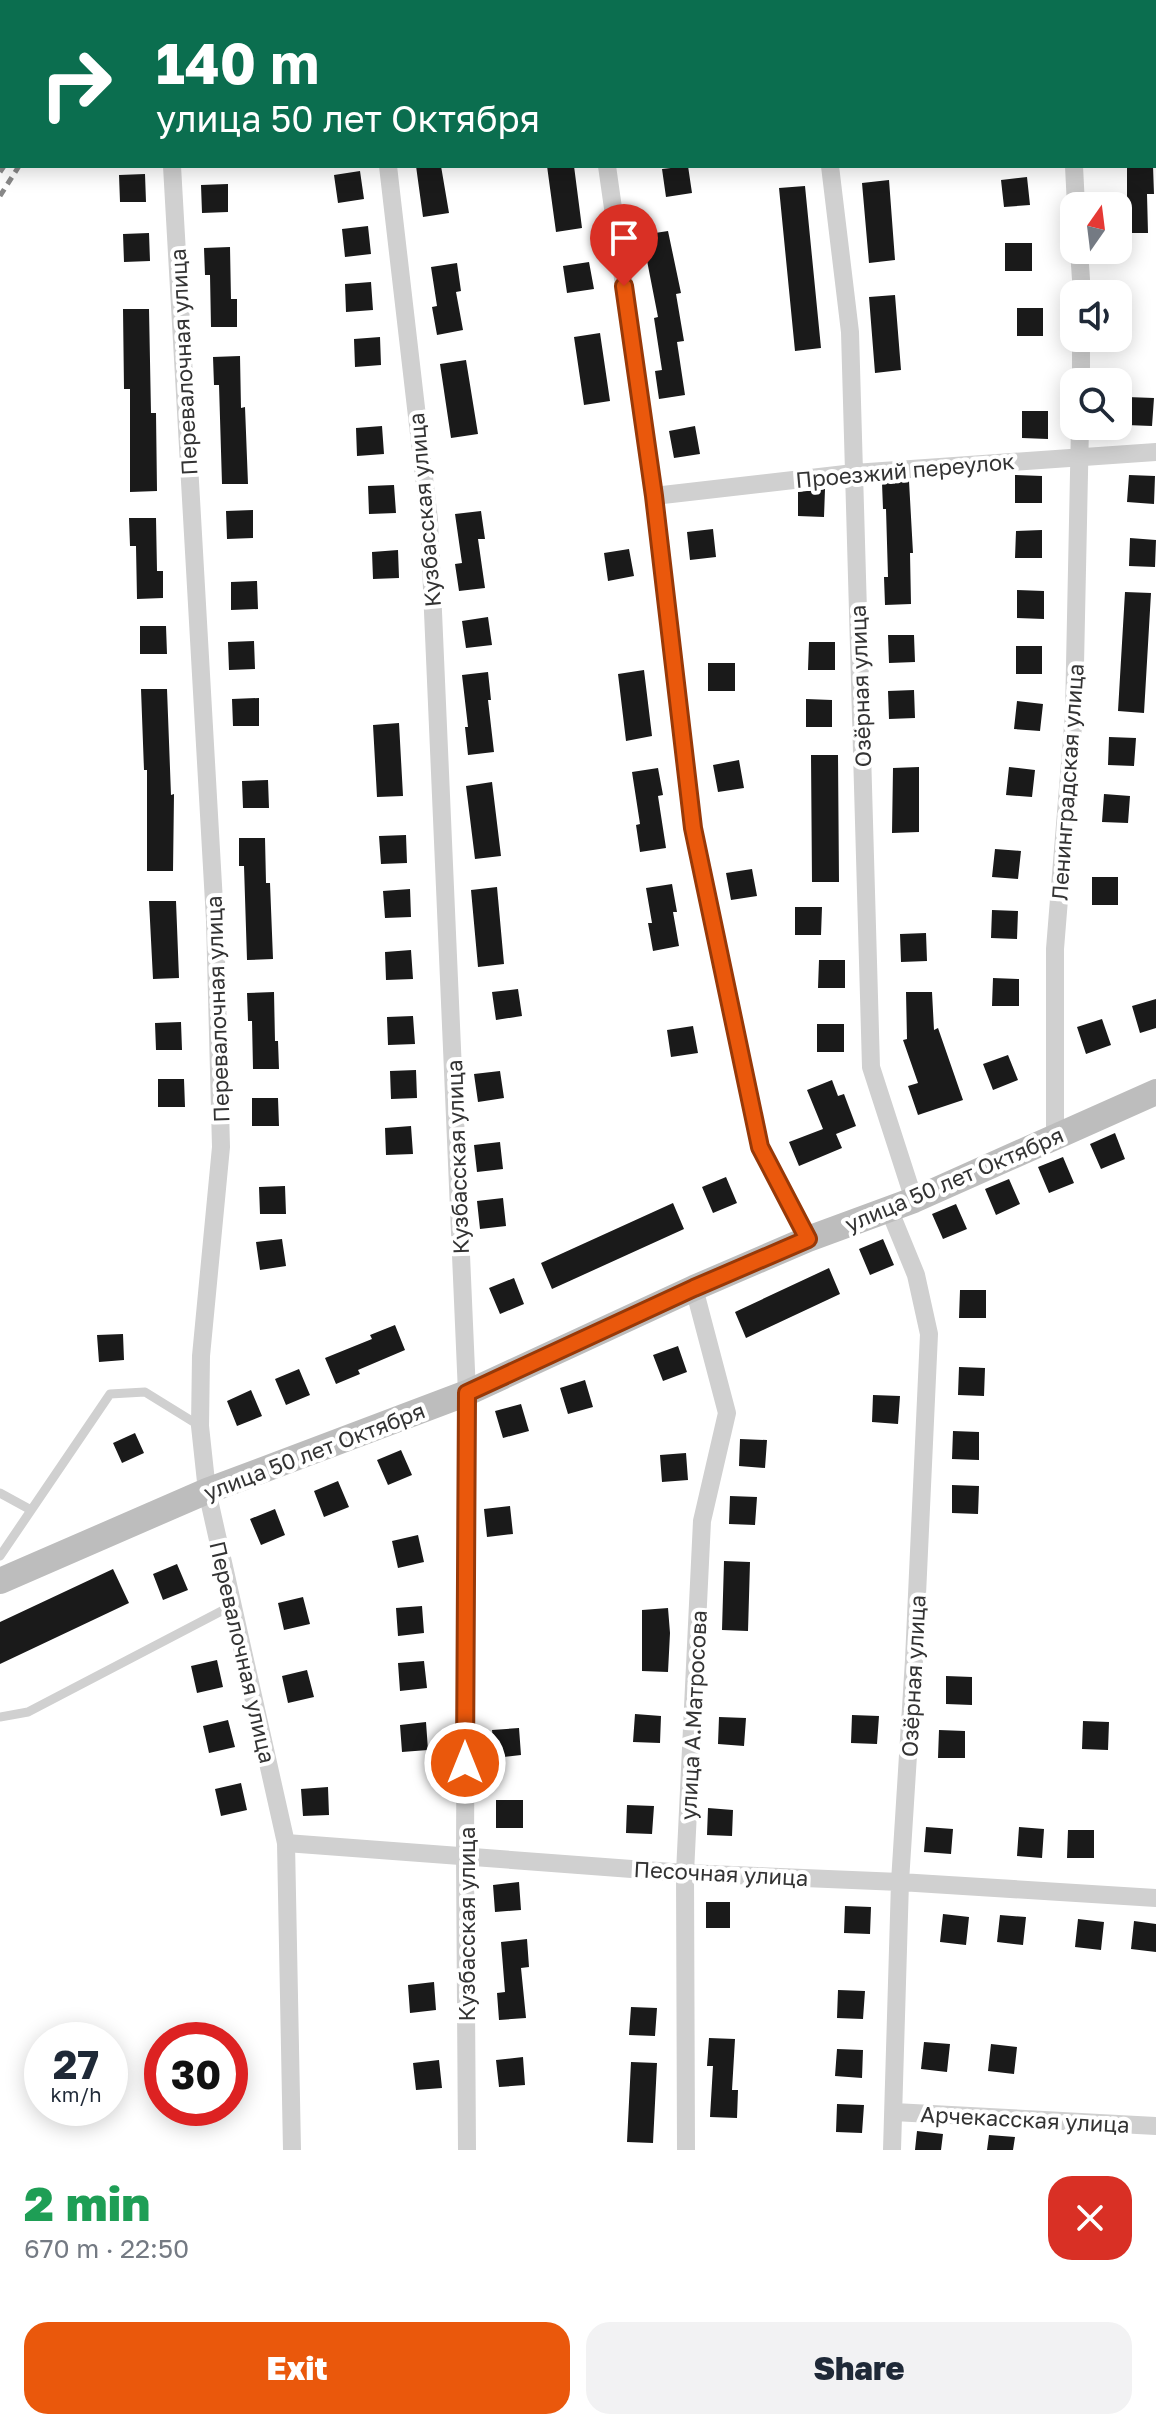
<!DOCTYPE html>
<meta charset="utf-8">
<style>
:root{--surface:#fff;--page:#f2f2f3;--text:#1f2937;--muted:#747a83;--accent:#ea580c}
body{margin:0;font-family:"Golos Text",sans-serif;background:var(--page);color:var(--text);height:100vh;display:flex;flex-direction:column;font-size:30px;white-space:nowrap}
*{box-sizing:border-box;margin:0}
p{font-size:26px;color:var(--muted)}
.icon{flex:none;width:44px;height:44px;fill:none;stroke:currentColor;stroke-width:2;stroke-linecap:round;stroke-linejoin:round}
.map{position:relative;height:2150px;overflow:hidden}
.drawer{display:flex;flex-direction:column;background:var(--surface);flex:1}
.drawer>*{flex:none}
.banner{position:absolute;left:0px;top:0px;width:1156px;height:168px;box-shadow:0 4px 20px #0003;background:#0b6e4f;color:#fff;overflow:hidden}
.needle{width:52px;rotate:14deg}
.tools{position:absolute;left:1060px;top:192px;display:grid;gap:16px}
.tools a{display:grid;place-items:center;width:72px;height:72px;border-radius:16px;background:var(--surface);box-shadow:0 4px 20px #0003;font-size:40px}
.speed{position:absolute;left:24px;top:2022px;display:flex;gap:16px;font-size:40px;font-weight:700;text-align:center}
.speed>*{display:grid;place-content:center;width:104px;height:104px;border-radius:50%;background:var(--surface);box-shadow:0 4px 20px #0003;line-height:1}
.speed small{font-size:20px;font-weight:400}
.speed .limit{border:12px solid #d22;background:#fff;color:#111}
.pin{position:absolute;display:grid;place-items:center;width:68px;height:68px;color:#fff;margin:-82px -34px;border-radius:50% 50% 50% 0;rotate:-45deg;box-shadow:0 0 8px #0007}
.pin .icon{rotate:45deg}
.me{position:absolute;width:88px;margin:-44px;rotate:0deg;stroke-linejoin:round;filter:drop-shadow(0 0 6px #0008)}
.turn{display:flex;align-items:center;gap:28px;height:168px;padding:0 24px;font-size:36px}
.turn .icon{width:104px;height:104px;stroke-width:2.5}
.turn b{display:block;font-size:56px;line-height:68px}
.round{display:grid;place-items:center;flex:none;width:84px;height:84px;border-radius:24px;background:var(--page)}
.headline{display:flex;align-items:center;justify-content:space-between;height:136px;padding:0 24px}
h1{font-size:48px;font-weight:800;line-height:60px;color:#1e9e55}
.primary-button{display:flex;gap:16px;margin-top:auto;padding:16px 24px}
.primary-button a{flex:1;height:92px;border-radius:24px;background:var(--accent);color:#fff;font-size:32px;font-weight:800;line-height:92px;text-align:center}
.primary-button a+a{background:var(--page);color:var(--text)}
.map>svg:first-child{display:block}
</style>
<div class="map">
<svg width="1156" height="2150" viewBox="0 0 1156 2150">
<rect width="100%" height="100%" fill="#fff"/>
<path fill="#1a1a1a" d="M416 166H441L449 213 423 217Z
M547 166H574L582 228 556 232Z
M688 166 692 193 666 197 662 169Z
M1127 166H1153L1154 194H1147L1148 233H1121V205H1127Z
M360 171 364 199 338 203 334 175Z
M145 174 146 202H120L119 175Z
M1027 177 1030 205 1004 207 1001 180Z
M889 180 895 260 869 263 862 183Z
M228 184V212L202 213 201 185Z
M805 186 821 348 795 351 779 188Z
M368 226 371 254 345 257 342 229Z
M668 231 681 293 676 294 684 341 677 342 685 395 659 399 655 371 662 370 654 318 658 317 642 235Z
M149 233 150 261 124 262 123 234Z
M1005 243H1032V271H1005Z
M230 247 231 299H237V327H211L210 275H205L204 248Z
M589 262 594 289 567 293 563 266Z
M457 263 461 291 456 292 463 330 437 335 432 307 437 306 431 267Z
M371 282 373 310 346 312 345 284Z
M895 295 901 370 875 373 869 297Z
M1017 308H1043V336H1017Z
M123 309H149L151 413H156L157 491 130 492V389H124Z
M600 333 610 401 584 405 574 337Z
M380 337 381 365 355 367 354 339Z
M240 356 241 408 245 407 248 484H222L219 385H214L213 357Z
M466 360 478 434 451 438 440 364Z
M1127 397 1154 398 1152 426 1126 425Z
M1022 411H1048V439L1022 438Z
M382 426 384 454 357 456 356 428Z
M695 426 700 454 674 458 669 431Z
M1015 475 1042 476V503H1015Z
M1129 475 1155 476 1154 504 1127 502Z
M909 481 913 553H910L911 604 885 605 884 577H888L886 509H883L882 483Z
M394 485 396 513 369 514 368 486Z
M825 489 824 517 798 516V492Z
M253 510V538L227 539 226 511Z
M481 511 485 539H478L485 588 459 591 455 564 462 563 455 514Z
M129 518H156L157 571H163V598L137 599 136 546H130Z
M713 529 716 557 690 560 687 532Z
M1042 530V558H1015L1016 531Z
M1130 538 1156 540 1155 567 1129 566Z
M629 549 634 576 608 581 604 553Z
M398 550 399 578 373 579 372 552Z
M257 581 258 609 231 610V582Z
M1017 590 1044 591V619L1017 618Z
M1125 592 1151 593 1144 713 1118 711Z
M488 617 492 645 466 648 462 621Z
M140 626H166L167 654H140Z
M888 635H914L915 662 889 663Z
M254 641 255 669 229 670 228 642Z
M809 642H835V670H808Z
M1016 646H1042V674H1016Z
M708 663H735V691H708Z
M644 670 652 736 626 741 618 674Z
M488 672 491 700H488L494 752 468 755 465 727H468L462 675Z
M141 689H167L171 795 174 794 173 871H147V770H144Z
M914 690 915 718 889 719 888 691Z
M259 698V726H233L232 699Z
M806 699 832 700V727H806Z
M1017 701 1043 704 1040 731 1014 729Z
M399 723 403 796 377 797 373 725Z
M1109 737 1136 738 1134 766 1108 765Z
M811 755H838L839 882H812Z
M739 760 744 788 718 792 713 765Z
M919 767V832L892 833 893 768Z
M1009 767 1035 770 1032 797 1006 795Z
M658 768 663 795 658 796 666 848 640 852 636 825 640 824 632 772Z
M268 780 269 808H243L242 781Z
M492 782 501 856 475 859 466 786Z
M1104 794 1130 796 1128 823 1102 822Z
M406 835 407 863 381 864 379 836Z
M239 838H265L266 883H270L273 959 247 960 244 866H239Z
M995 849 1021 851 1018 879 992 877Z
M752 869 757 896 731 900 726 873Z
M1092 877H1118V905H1092Z
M672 884 677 912H673L679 946 653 951 648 923H652L646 888Z
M497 887 504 964 478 967 471 890Z
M410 889 411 917 385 918 383 891Z
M149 901H176L179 978 153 979Z
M795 907H822L821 935H795Z
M992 910 1018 911 1017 939 991 938Z
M926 933 927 961 901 962 900 934Z
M411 950 413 979 386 980 385 952Z
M819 960H845V988H818Z
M993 978 1019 979V1006H992Z
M518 989 522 1016 496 1020 492 992Z
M274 992 275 1041H278L279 1069H253L252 1021H248L247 993Z
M906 992H932L934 1030 938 1028 963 1100 918 1115 908 1086 918 1083 903 1040 907 1039Z
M1156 999V1028L1140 1033 1132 1006Z
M413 1016 415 1044 388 1045 387 1017Z
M1102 1019 1111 1045 1086 1054 1077 1027Z
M181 1022 182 1050H156L155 1023Z
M817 1024H844V1052H817Z
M693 1026 698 1053 671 1057 667 1030Z
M1008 1055 1018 1080 993 1090 983 1064Z
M416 1070 417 1098 391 1099 390 1071Z
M500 1071 504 1098 478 1102 474 1074Z
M158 1079H184L185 1107H158Z
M832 1080 838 1096 844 1094 856 1126 836 1134 842 1148 799 1166 789 1142 823 1129 807 1090Z
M252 1098H278L279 1126H252Z
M411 1126 413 1154 386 1155 385 1128Z
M1115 1133 1125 1159 1101 1169 1090 1144Z
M500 1142 503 1169 477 1172 474 1145Z
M1063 1157 1074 1183 1049 1193 1038 1167Z
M726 1177 737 1203 713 1213 702 1187Z
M1009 1179 1020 1204 996 1215 985 1189Z
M285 1186 286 1214H260L259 1187Z
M503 1198 506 1226 480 1229 477 1201Z
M673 1203 684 1229 552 1289 541 1263Z
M956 1204 967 1229 943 1239 932 1214Z
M282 1239 286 1266 260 1270 256 1242Z
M883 1239 894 1265 870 1275 859 1249Z
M829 1268 840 1294 746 1338 735 1312Z
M514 1278 524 1304 500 1314 489 1288Z
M960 1290H986V1318H959Z
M395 1325 405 1350 358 1370 360 1374 336 1384 325 1358 372 1339 370 1335Z
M123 1334 124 1360 99 1362 97 1335Z
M678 1346 687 1372 663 1381 653 1355Z
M959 1367 985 1368 984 1396 958 1395Z
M299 1369 310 1395 286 1405 275 1379Z
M585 1380 593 1407 568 1414 560 1388Z
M251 1390 262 1416 237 1426 227 1401Z
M873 1395 900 1396 898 1424 872 1422Z
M521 1404 529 1431 503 1438 495 1411Z
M953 1431 979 1432V1460L952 1459Z
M135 1433 144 1453 122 1463 113 1443Z
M740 1439 767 1440 765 1468 739 1466Z
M401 1450 412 1475 388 1485 377 1460Z
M686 1453 688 1480 662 1482 660 1455Z
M338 1481 349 1507 324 1517 314 1491Z
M952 1485 979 1486 978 1514 952 1513Z
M730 1496 757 1497 755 1525 729 1524Z
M510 1506 513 1534 487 1537 484 1509Z
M275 1509 285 1535 261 1545 250 1519Z
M418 1535 424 1562 398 1568 392 1541Z
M724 1561 750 1562 748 1631 722 1630Z
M177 1564 188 1590 163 1600 153 1574Z
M113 1569 129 1603 0 1664V1622Z
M303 1597 310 1624 284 1630 278 1603Z
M422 1606 424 1633 398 1636 396 1608Z
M668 1608 670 1633 668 1672 642 1671V1610Z
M217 1660 223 1687 197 1693 191 1666Z
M424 1661 427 1688 400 1691 398 1663Z
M307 1670 314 1697 288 1703 282 1676Z
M946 1676 972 1677V1705L946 1704Z
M635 1714 661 1716 660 1743 633 1742Z
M852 1715 879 1716 877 1744 851 1743Z
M719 1717 746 1718 744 1746 718 1744Z
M228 1720 235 1747 209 1753 203 1726Z
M1083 1721 1109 1722 1108 1750 1082 1749Z
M426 1722 428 1750 402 1752 400 1725Z
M519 1728 521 1755 495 1758 492 1730Z
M939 1730 965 1731V1758H938Z
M241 1783 247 1810 221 1816 215 1789Z
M328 1787 329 1815 303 1816 301 1789Z
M496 1800H523V1828H496Z
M627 1805 654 1806 652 1834 626 1833Z
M708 1808 733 1810 732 1836 707 1835Z
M926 1827 953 1829 951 1854 924 1852Z
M1019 1827 1044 1829 1042 1858 1017 1856Z
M1068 1830H1094V1858H1067Z
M519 1882 521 1910 495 1912 493 1885Z
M706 1902H730V1928H706Z
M845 1906 871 1907 870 1934 844 1933Z
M943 1914 969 1917 966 1945 940 1942Z
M1000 1915 1026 1917 1023 1945 997 1942Z
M1078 1919 1104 1922 1101 1950 1075 1947Z
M1134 1921 1156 1924V1952L1131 1949Z
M527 1939 529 1967 521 1968 526 2018 499 2020 497 1993 505 1992 501 1942Z
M434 1982 436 2010 410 2013 408 1985Z
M838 1990 865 1991 863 2019 837 2018Z
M631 2007 657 2008 655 2036 629 2035Z
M709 2038 735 2039 732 2090H738L737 2118 710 2117 713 2066H707Z
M924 2042 950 2044 947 2072 921 2069Z
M991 2044 1017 2047 1014 2074 988 2071Z
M837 2049 863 2050 862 2078 835 2076Z
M523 2057 525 2085 499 2087 496 2060Z
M439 2060 442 2088 416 2090 413 2063Z
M631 2062 657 2063 653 2143 627 2142Z
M837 2104 864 2105 862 2133 836 2132Z
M917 2131 943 2134 941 2150H915Z
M989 2135 1015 2137 1013 2150H987Z"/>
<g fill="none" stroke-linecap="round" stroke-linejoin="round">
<path stroke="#d0d0d0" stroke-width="9" d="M0 1493 31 1510
M0 1556 110 1394 145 1392 200 1426
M0 1717 28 1712 233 1605"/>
<path stroke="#d0d0d0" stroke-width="18" d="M368 0 369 2
M810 0V2
M1064 0V2
M188 2 190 0
M706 2 710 0
M172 166 215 920 221 1147 201 1356 200 1426 207 1491 286 1843 292 2150
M388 166 429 520 467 1393 465 1855 467 2150
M607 166 654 496 693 828 760 1147 808 1239
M830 166 850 332 871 1067 914 1200
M1074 166 1076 206
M1079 250 1082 294
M1081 382V338
M654 496 854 473 1156 452
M1055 1138V949L1074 713 1080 426
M889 1209 916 1275 929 1334 914 1660 900 1882 892 2150
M286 1843 685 1873 900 1882 1156 1898
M894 2112 1156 2126
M686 2150 685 1873 702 1521 727 1413 694 1288"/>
<path stroke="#bdbdbd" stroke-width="26" d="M0 1581 207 1491 467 1393 694 1288 808 1239 914 1200 1156 1092"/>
<path stroke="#888" stroke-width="5" stroke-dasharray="8 6" stroke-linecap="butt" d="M145 2 147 0
M0 172 4 166
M0 196 19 166"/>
</g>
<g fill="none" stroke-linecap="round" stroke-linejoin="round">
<defs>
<path id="route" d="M465 1763 467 1393 694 1288 808 1239 760 1147 693 828 654 496 624 286"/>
</defs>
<use href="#route" stroke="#983908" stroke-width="20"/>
<use href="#route" stroke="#ea580c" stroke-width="14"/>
</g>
<g text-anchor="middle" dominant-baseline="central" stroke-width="8" stroke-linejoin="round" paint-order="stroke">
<g font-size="22" fill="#333" stroke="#fff">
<text transform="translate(183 362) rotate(-93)">Перевалочная улица</text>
<text transform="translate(905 470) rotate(-5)">Проезжий переулок</text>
<text transform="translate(424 510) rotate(-95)">Кузбасская улица</text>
<text transform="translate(860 686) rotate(-92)">Озёрная улица</text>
<text transform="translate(1067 782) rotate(-86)">Ленинградская улица</text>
<text transform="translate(217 1009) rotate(-92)">Перевалочная улица</text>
<text transform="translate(457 1157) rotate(-92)">Кузбасская улица</text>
<text transform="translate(954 1179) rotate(-23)">улица 50 лет Октября</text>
<text transform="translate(314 1451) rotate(-21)">улица 50 лет Октября</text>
<text transform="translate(243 1652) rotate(77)">Перевалочная улица</text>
<text transform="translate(913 1676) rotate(-87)">Озёрная улица</text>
<text transform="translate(693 1715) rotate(-87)">улица А.Матросова</text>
<text transform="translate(721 1873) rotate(3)">Песочная улица</text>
<text transform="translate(466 1924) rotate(-90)">Кузбасская улица</text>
<text transform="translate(1025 2119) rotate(3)">Арчекасская улица</text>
</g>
</g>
</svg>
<div class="tools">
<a><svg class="needle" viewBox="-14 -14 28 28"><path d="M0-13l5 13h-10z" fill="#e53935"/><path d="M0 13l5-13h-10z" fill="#747a83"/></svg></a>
<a><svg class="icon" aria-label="sound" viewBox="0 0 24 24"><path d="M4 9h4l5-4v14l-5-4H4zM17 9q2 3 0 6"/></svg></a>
<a><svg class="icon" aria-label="search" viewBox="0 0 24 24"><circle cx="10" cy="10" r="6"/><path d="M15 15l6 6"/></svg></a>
</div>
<div class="speed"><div>27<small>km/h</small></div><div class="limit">30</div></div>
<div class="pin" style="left:624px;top:286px;background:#d93025"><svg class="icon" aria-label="arrive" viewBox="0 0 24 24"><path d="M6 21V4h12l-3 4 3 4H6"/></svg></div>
<svg class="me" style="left:465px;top:1763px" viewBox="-20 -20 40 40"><circle r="17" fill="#ea580c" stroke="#fff" stroke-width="3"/><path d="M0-11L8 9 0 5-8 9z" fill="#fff"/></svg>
<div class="banner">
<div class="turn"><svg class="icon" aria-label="right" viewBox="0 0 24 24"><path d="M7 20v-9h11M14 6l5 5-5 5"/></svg><div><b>140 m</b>улица 50 лет Октября</div></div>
</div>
</div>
<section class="drawer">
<div class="headline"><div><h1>2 min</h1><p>670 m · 22:50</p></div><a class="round" style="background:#d93025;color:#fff"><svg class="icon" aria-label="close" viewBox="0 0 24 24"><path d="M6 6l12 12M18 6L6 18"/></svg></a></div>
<div class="primary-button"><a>Exit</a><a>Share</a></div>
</section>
